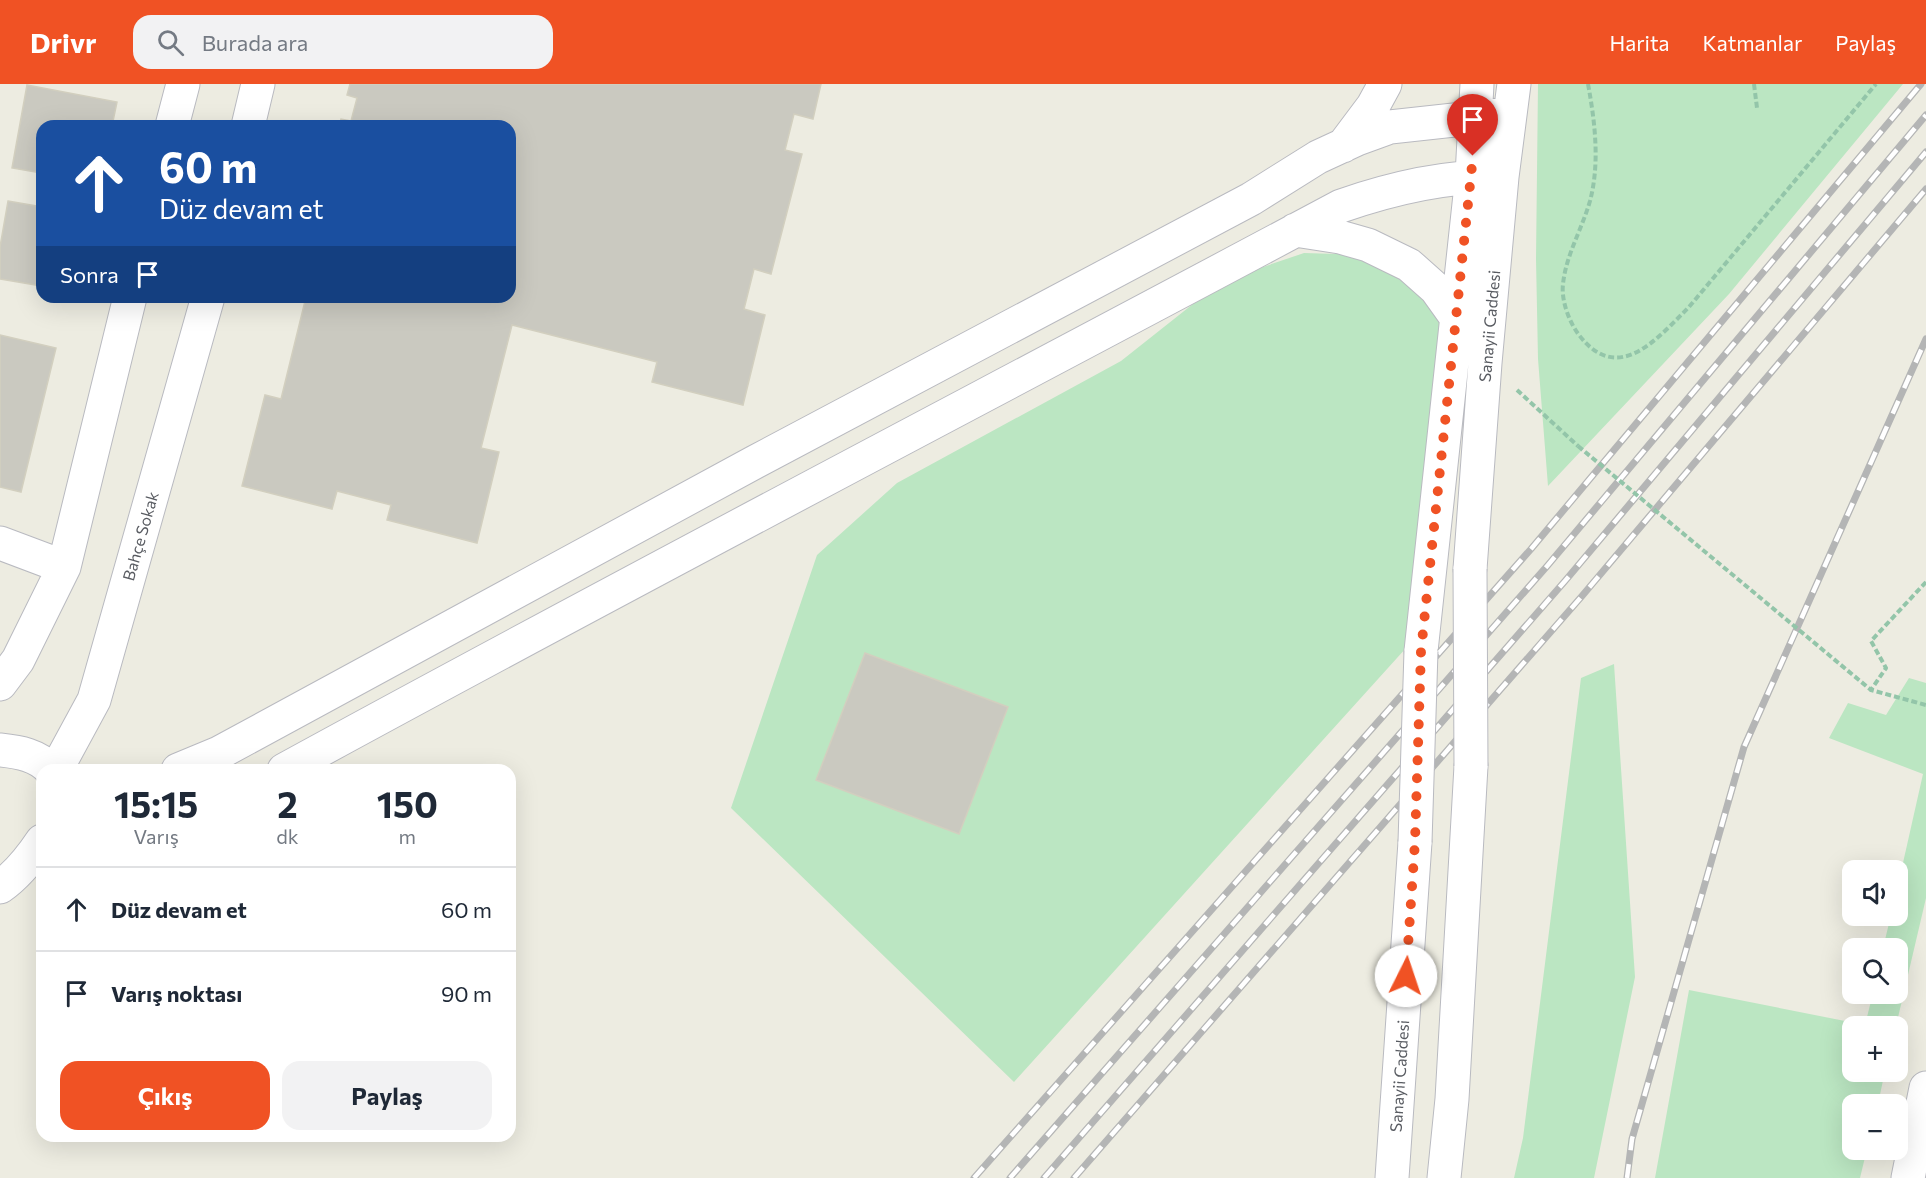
<!DOCTYPE html>
<html lang="tr">
<meta charset="utf-8">
<style>
:root{--surface:#fff;--page:#f2f2f3;--text:#1f2937;--muted:#747a83;--line:#e0e1e3;--accent:#f05224}
body{margin:0;font-family:Commissioner,sans-serif;background:var(--page);color:var(--text);height:100vh;display:flex;flex-direction:column;font-size:22px;white-space:nowrap}
*{box-sizing:border-box;margin:0}
p{font-size:20px;color:var(--muted)}
.icon{flex:none;width:33px;height:33px;fill:none;stroke:currentColor;stroke-width:2;stroke-linecap:round;stroke-linejoin:round}
.map{position:relative;flex:1;overflow:hidden}
.sheet{position:absolute;left:36px;top:680px;width:480px;height:378px;display:flex;flex-direction:column;background:var(--surface);border-radius:18px;box-shadow:0 6px 24px #0002}
.sheet>*{flex:none}
.hud{position:absolute;left:36px;top:36px;width:480px;height:183px;border-radius:18px;box-shadow:0 6px 24px #0002;background:#1a4fa0;color:#fff;overflow:hidden}
.controls{position:absolute;left:1842px;top:776px;display:grid;gap:12px}
.controls a{display:grid;place-items:center;width:66px;height:66px;border-radius:12px;background:var(--surface);box-shadow:0 6px 24px #0002;font-size:30px}
.pin{position:absolute;display:grid;place-items:center;width:51px;height:51px;color:#fff;margin:-62px -26px;border-radius:50% 50% 50% 0;rotate:-45deg;box-shadow:0 0 6px #0007}
.pin .icon{rotate:45deg}
.me{position:absolute;width:66px;margin:-33px;rotate:4deg;stroke-linejoin:round;filter:drop-shadow(0 0 4px #0008)}
.turn{display:flex;align-items:center;gap:21px;height:126px;padding:0 24px;font-size:27px}
.turn .icon{width:78px;height:78px;stroke-width:2.5}
.turn b{display:block;font-size:42px;line-height:51px}
.then{display:flex;align-items:center;height:57px;padding:0 24px;background:#0003;gap:12px;font-size:22px}
.eta{display:flex;justify-content:space-evenly;align-items:center;height:102px;text-align:center}
.eta b{font-size:36px;font-weight:700;line-height:42px}
.cta{display:flex;gap:12px;margin-top:auto;padding:12px 24px}
.cta a{flex:1;height:69px;border-radius:18px;background:var(--accent);color:#fff;font-size:24px;font-weight:700;line-height:69px;text-align:center}
.cta a+a{background:var(--page);color:var(--text)}
ul{padding:0;list-style:none}
li{display:flex;align-items:center;gap:18px;height:84px;padding:0 24px;border-top:2px solid var(--line)}
li div{flex:1}
li b{display:block;font-size:22px}
li em{font-style:normal}
header{display:flex;align-items:center;gap:36px;box-sizing:border-box;height:84px;padding:0 30px;background:var(--accent);color:#fff}
header strong{font-size:28px}
nav{display:flex;gap:33px;margin-inline-start:auto;font-size:21px}
.search{width:420px;height:54px;background:var(--page);display:flex;align-items:center;gap:15px;box-sizing:border-box;padding:0 21px;border-radius:18px;color:var(--muted);font-size:22px}
.map>svg:first-child{display:block}
</style>
<header>
<strong>Drivr</strong>
<div class="search"><svg class="icon" aria-label="search" viewBox="0 0 24 24"><circle cx="10" cy="10" r="6"/><path d="M15 15l6 6"/></svg>Burada ara</div>
<nav><a>Harita</a><a>Katmanlar</a><a>Paylaş</a></nav>
</header>
<div class="map">
<svg width="1926" height="1094" viewBox="0 0 1926 1094">
<rect width="100%" height="100%" fill="#edece1"/>
<path fill="#bbe6c2" d="M1538 0H1903L1729 210 1548 402 1538 275 1536 175Z
M1304 169 1370 171 1439 214 1441 249 1425 543 1014 998 731 724 817 471 897 399 1121 277 1222 197Z
M1614 580 1635 893 1594 1094H1514L1523 1054 1581 594Z
M1909 594 1926 599V814L1896 942H1852V987H1885L1878 1020H1852V1065H1867L1860 1094H1655L1689 906 1865 941 1873 909H1898V864H1883L1891 831H1898V801L1923 690 1829 654 1848 619 1886 631Z"/>
<path fill="#cac9c0" stroke="#d2cfbf" stroke-width="1.5" d="M350 0H821L813 35 794 30 785 66 802 70 771 190 754 185 744 225 765 231 743 321 652 298 657 278 512 241 481 364 499 368 477 459 387 436 391 421 337 407 332 425 242 402 265 311 281 315 306 213H510V42H339L341 35 351 37 357 14 347 11Z
M27 1 117 18 112 42H42V89L12 84Z
M8 117 42 123V202L0 195V163Z
M0 251 56 264 21 408 0 403Z
M865 569 1008 623 959 750 816 696Z"/>
<g fill="none" stroke-linecap="round" stroke-linejoin="round">
<defs>
<path id="minor" d="M172 42 183 0
M248 42 258 0
M1343 62 1373 22 1385 0
M1295 146 1340 153 1368 161 1409 181 1436 205 1456 233
M0 459 64 483
M1470 485 1485 279 1502 93 1514 0
M1421 567 1472 92 1477 0
M0 600 18 576 64 483 130 213
M0 666C19 668 38 671 51 686
M56 686 94 616 208 213
M178 686 219 669 755 378 1251 115 1318 73 1357 55 1390 43 1509 30
M284 686C635 494 989 310 1341 122 1393 104 1447 91 1502 93
M0 803C17 791 30 775 42 757
M1392 1094 1415 758
M1444 1094 1452 1015 1471 682
M1908 1094 1926 1004"/>
</defs>
<use href="#minor" stroke="#b9bac0" stroke-width="35"/>
<path stroke="#93c5a9" stroke-width="4" stroke-dasharray="6 3" stroke-linecap="butt" d="M1588 0C1595 38 1600 79 1590 117 1582 145 1566 171 1563 200 1561 216 1569 238 1579 251 1618 302 1657 255 1689 223L1876 0
M1754 0 1757 24
M1517 306 1578 362
M1926 498 1871 557 1886 584 1871 606 1926 621"/>
<use href="#minor" stroke="#fff" stroke-width="33"/>
<defs>
<path id="rail" d="M974 1094 1531 465 1921 0
M1010 1094 1548 481 1926 31
M1044 1094 1565 497 1926 68
M1074 1094 1582 512 1926 105
M1627 1094 1632 1055 1744 663 1926 255"/>
</defs>
<use href="#rail" stroke="#b4b5b5" stroke-width="7"/>
<use href="#rail" stroke="#fff" stroke-width="4.5" stroke-dasharray="14" stroke-linecap="butt"/>
<defs>
<path id="minor-bridge" d="M1470 485 1471 682
M1415 758 1421 567"/>
</defs>
<use href="#minor-bridge" stroke="#b9bac0" stroke-width="35" stroke-linecap="butt"/>
<path stroke="#93c5a9" stroke-width="4" stroke-dasharray="6 3" stroke-linecap="butt" d="M1578 362 1871 606"/>
<use href="#minor-bridge" stroke="#fff" stroke-width="33"/>
</g>
<g fill="none" stroke-linecap="round" stroke-linejoin="round">
<path stroke="#f05224" stroke-width="10" stroke-dasharray="0 18" d="M1406 892 1415 758 1421 567 1473 72"/>
</g>
<g text-anchor="middle" dominant-baseline="central" stroke-width="6" stroke-linejoin="round" paint-order="stroke">
<g font-size="16" fill="#595c62" stroke="#fff">
<text transform="translate(1489 242) rotate(-85)">Sanayii Caddesi</text>
<text transform="translate(140 452) rotate(-74)">Bahçe Sokak</text>
<text transform="translate(1399 992) rotate(-86)">Sanayii Caddesi</text>
</g>
</g>
</svg>
<div class="controls">
<a><svg class="icon" aria-label="sound" viewBox="0 0 24 24"><path d="M4 9h4l5-4v14l-5-4H4zM17 9q2 3 0 6"/></svg></a>
<a><svg class="icon" aria-label="search" viewBox="0 0 24 24"><circle cx="10" cy="10" r="6"/><path d="M15 15l6 6"/></svg></a>
<a>+</a>
<a>−</a>
</div>
<div class="pin" style="left:1473px;top:72px;background:#d93025"><svg class="icon" aria-label="arrive" viewBox="0 0 24 24"><path d="M6 21V4h12l-3 4 3 4H6"/></svg></div>
<svg class="me" style="left:1406px;top:892px" viewBox="-20 -20 40 40"><circle r="19" fill="#fff"/><path d="M0-13L10 11 0 6-10 11z" fill="#f05224"/></svg>
<div class="hud">
<div class="turn"><svg class="icon" aria-label="ahead" viewBox="0 0 24 24"><path d="M12 20V5M6 11l6-6 6 6"/></svg><div><b>60 m</b>Düz devam et</div></div>
<div class="then">Sonra<svg class="icon" aria-label="arrive" viewBox="0 0 24 24"><path d="M6 21V4h12l-3 4 3 4H6"/></svg></div>
</div>
<section class="sheet">
<div class="eta">
<div><b>15:15</b><p>Varış</p></div>
<div><b>2</b><p>dk</p></div>
<div><b>150</b><p>m</p></div>
</div>
<ul>
<li><svg class="icon" aria-label="ahead" viewBox="0 0 24 24"><path d="M12 20V5M6 11l6-6 6 6"/></svg><div><b>Düz devam et</b></div><em>60 m</em></li>
<li><svg class="icon" aria-label="arrive" viewBox="0 0 24 24"><path d="M6 21V4h12l-3 4 3 4H6"/></svg><div><b>Varış noktası</b></div><em>90 m</em></li>
</ul>
<div class="cta"><a>Çıkış</a><a>Paylaş</a></div>
</section>
</div>
